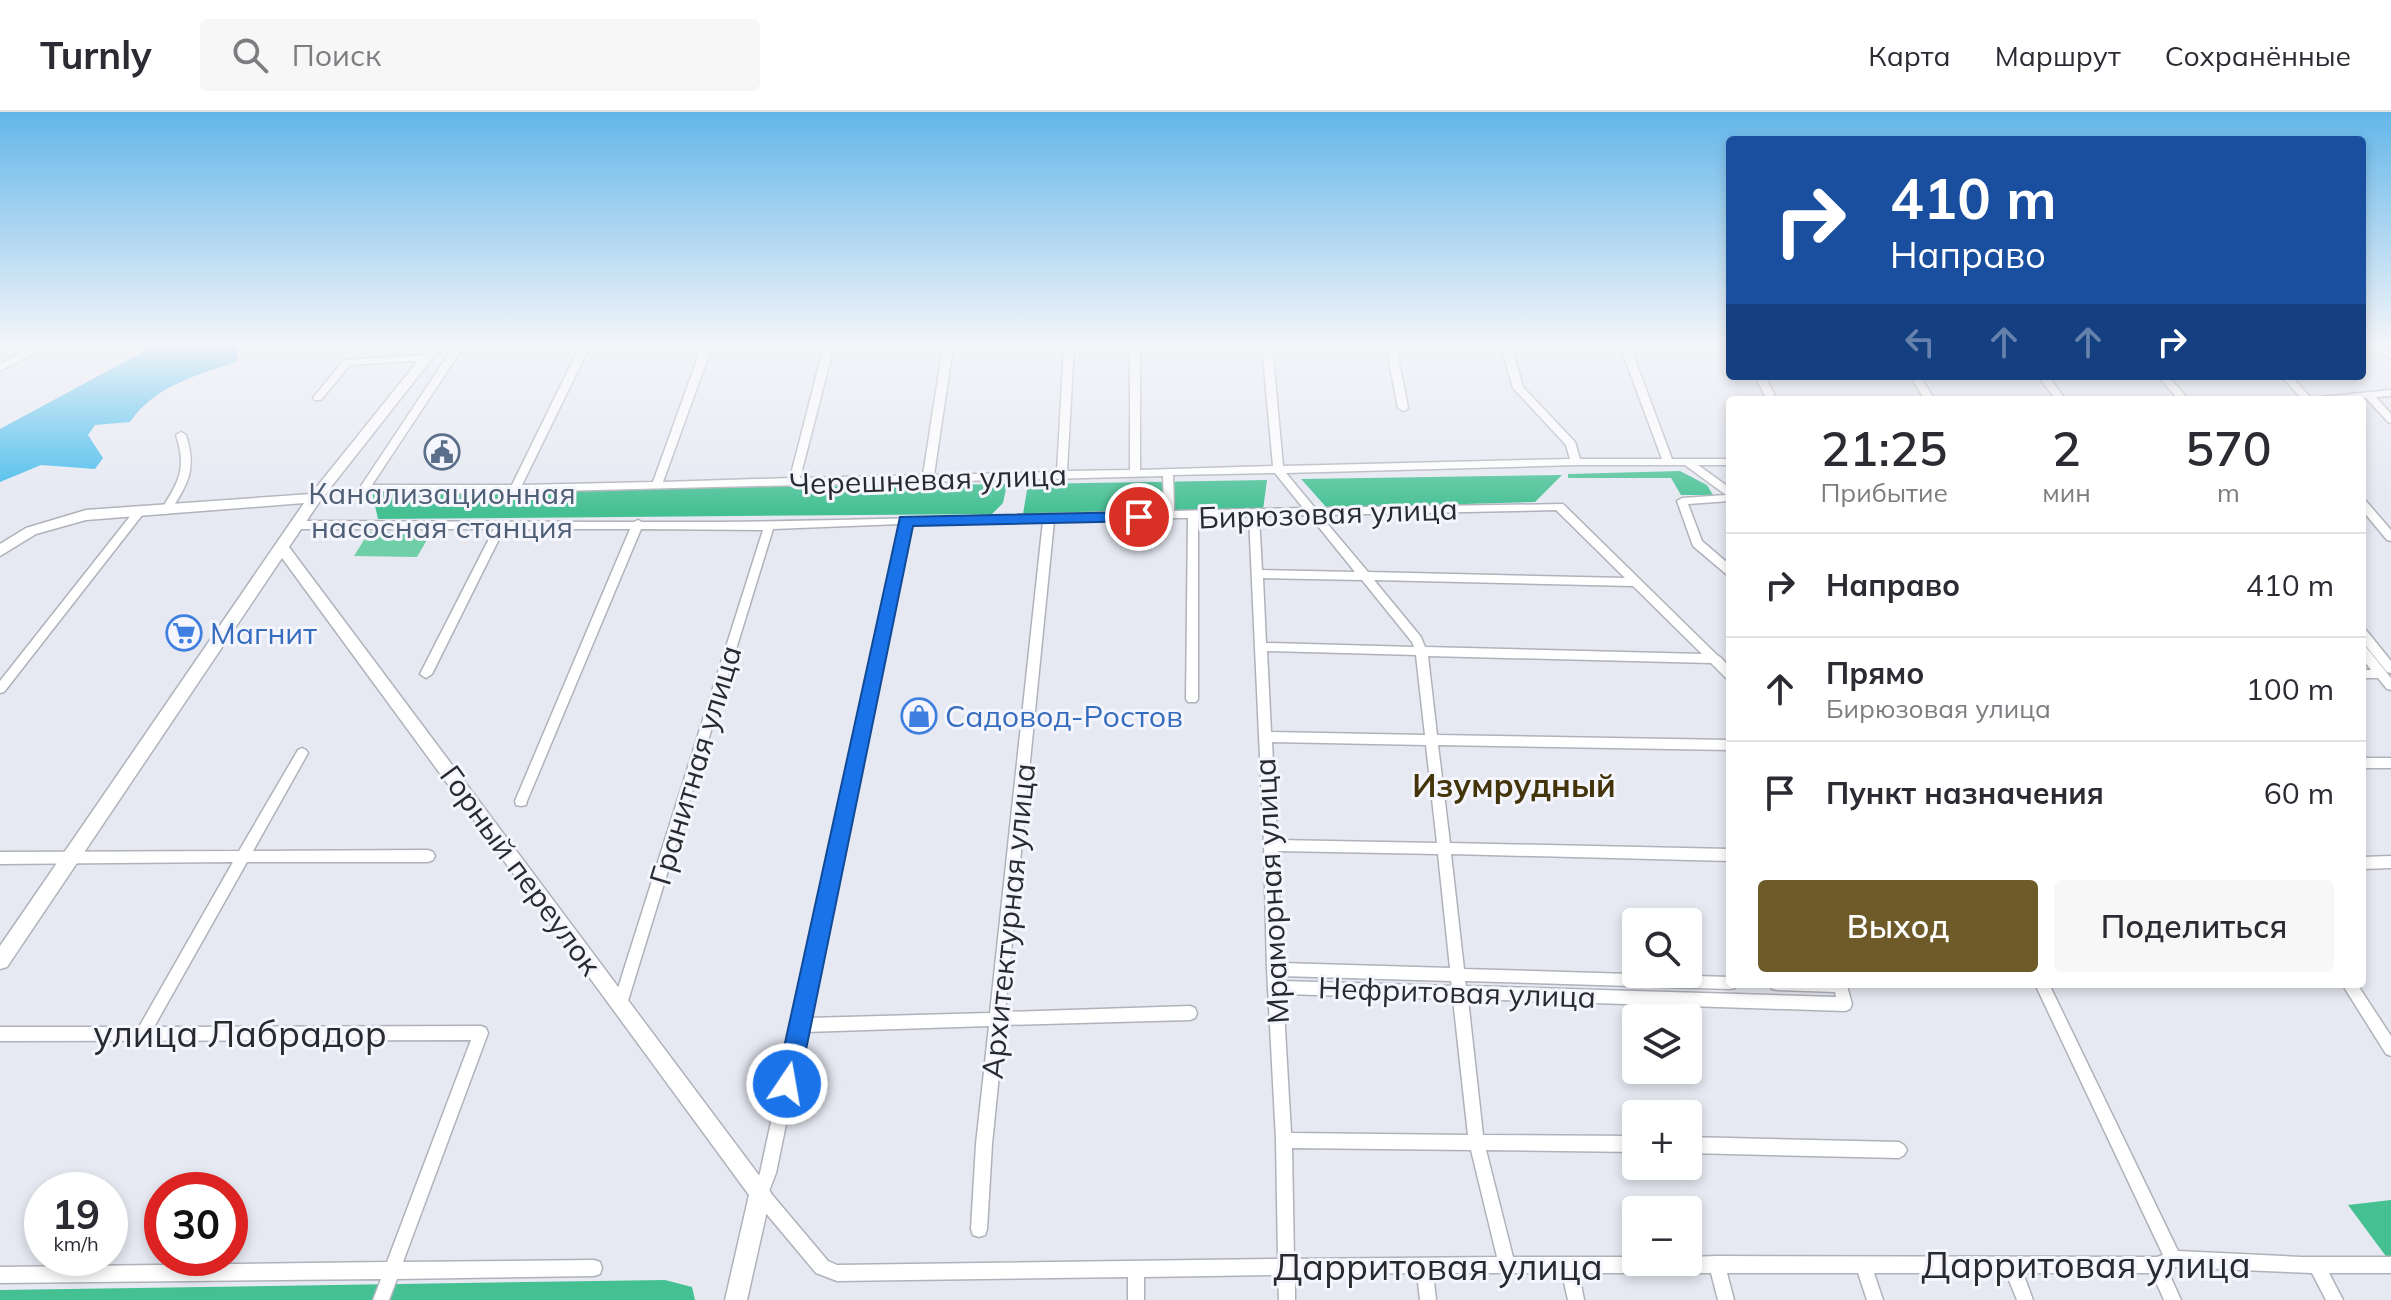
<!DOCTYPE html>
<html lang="ru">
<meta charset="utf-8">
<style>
:root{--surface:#fff;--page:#f7f7f7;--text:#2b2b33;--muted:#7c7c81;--line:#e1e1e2;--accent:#6e5b29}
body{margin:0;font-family:Mulish,sans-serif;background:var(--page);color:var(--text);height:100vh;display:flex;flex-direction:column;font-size:30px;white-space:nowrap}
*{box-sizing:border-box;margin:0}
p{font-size:26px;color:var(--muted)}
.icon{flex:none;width:44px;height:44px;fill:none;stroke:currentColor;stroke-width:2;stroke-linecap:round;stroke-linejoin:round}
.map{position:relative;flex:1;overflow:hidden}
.panel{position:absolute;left:1726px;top:284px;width:640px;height:592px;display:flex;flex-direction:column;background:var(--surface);border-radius:8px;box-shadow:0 4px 12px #0003}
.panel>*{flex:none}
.guide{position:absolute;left:1726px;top:24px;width:640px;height:244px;border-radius:8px;box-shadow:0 4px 12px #0003;background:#1a4fa0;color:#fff;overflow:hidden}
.buttons{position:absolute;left:1622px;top:796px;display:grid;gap:16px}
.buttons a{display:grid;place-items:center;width:80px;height:80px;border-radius:8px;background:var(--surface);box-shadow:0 4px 12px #0003;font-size:40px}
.speed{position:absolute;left:24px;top:1060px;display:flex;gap:16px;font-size:40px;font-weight:700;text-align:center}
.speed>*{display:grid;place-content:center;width:104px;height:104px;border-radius:50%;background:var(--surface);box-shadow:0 4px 12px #0003;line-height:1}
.speed small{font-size:20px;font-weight:400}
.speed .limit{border:12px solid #d22;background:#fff;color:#111}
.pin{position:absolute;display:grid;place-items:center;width:68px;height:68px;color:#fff;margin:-34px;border:4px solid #fff;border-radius:50%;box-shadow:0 2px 8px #0007}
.me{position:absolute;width:88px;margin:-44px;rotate:12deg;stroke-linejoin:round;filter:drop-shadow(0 0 6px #0008)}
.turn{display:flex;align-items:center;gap:28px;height:168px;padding:0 32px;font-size:36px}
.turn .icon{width:104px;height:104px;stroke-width:2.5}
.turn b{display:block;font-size:56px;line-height:68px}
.lanes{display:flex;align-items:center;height:76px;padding:0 32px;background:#0003;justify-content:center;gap:40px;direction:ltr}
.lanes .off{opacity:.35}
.eta{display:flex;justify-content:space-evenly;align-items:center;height:136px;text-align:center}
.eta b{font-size:48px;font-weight:600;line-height:56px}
.button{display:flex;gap:16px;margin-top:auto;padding:16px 32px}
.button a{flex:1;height:92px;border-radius:8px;background:var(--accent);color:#fff;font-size:32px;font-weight:600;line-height:92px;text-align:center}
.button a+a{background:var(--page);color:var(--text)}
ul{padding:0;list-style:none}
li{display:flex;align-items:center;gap:24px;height:104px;padding:0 32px;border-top:2px solid var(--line)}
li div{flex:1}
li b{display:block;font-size:30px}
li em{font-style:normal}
header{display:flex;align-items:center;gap:48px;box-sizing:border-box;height:112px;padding:0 40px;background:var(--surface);border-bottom:2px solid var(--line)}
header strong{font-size:38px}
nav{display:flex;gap:44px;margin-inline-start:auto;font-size:28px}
.search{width:560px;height:72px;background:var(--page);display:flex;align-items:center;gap:20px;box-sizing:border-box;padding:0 28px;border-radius:8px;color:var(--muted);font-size:30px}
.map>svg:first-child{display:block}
</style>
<header>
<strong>Turnly</strong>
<div class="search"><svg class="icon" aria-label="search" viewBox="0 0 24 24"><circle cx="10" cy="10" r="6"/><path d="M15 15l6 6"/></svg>Поиск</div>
<nav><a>Карта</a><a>Маршрут</a><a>Сохранённые</a></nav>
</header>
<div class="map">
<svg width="2391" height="1188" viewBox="0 0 2391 1188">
<rect width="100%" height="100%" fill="#e6e8f2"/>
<path fill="#70cfa7" d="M369 420 431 421 417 445 354 444Z"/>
<path fill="#45c093" d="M1680 359 1707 373 1713 383H1681L1671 366H1568V362Z
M1562 363 1535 390 1327 396 1301 367Z
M1267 368 1263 398 1023 402 1028 372Z
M1007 372 1003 391 992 402 378 407 372 380Z
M2391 1088V1147H2388L2348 1093Z
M665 1168 692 1175 695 1188H0V1178Z"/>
<path fill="#3bb8ea" d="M154 234H238L237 250C196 263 155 274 130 310L95 313 88 323 103 346 95 357 41 353 0 370V317Z"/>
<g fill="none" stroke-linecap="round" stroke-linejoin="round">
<defs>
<path id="minor" d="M35 234H47L0 259V252Z
M454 234H464L372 373H512L580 234H590L522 373 653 370 702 234H712L663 370 790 366 824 234H834L800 366 923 363 943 234H953L934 363 1057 360 1064 234H1074L1067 359 1130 358V234H1140V358L1273 354 1262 234H1272L1283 354 1570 347 1566 333 1513 276 1501 234H1511L1523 275 1575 330 1580 347H1662L1620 234H1630L1672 347H1730V353H1698L1730 376V389L1688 392 1702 429 1730 453V463L1726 462 1693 434 1677 389 1682 386 1726 383 1685 353H1576L1286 361 1315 396 1563 392 1717 543C1726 548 1730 557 1730 567L1726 566 1711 551 1428 544 1437 623 1730 628V638L1438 633 1450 731 1730 737V749L1451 742 1464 857 1730 865V872H1737L1735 876 1730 877 1465 869 1466 874 1836 885 1835 880 1777 878 1772 877 1770 872H1846L1847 874 1852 892 1850 897 1845 899 1468 887 1483 1023 1636 1024V1040L1486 1038 1513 1145H1636V1150H1688V1145L1717 1144 2157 1145 2163 1143 2035 872H2049L2178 1139 2301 1145H2391V1161H2329L2343 1188H2326L2312 1161 2173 1155 2167 1157 2181 1188H2164L2152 1161H2023L2033 1188H2017L2006 1161H1874L1883 1188H1867L1858 1161H1727L1734 1188H1718L1711 1161H1579L1584 1188H1568L1562 1161H1433L1436 1188H1420L1417 1161 1295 1163V1188H1279L1278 1163 1144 1165V1188H1128V1165L837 1169 816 1161 754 1087 752 1081 760 1061 900 412 773 417 627 892 625 897 620 899 615 897 613 892 763 418 641 417 527 689 526 693 521 694 516 693 515 689 630 417H504L432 562 426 566 420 562 494 417H296L291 413 296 409 634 410 638 408 642 410C816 411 990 403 1164 399L1163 364 515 380 460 381 361 378 360 376 361 374ZM1275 361 1303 396 1174 399 1173 363ZM1556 398 1625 466 1368 460 1320 403ZM1309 403 1355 460 1262 458 1259 404ZM1249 404 1264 733 1267 857 1276 1028 1278 1147 837 1153 828 1149 769 1079 776 1061 805 920 989 914 976 1032 971 1117 973 1123 979 1125 985 1123 987 1117 992 1032 1004 913 1190 908 1195 906 1197 901 1195 896 1190 894 1005 900 1054 409 1164 406 1169 409 1174 406H1188L1186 587 1188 590H1196L1198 587V405ZM1043 409 990 901 808 906 911 412ZM1263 466 1362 468 1412 530 1414 535 1266 531ZM1374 468 1633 474 1702 542 1425 535 1421 525ZM1267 539 1416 543 1425 623 1271 620ZM1272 630 1426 633 1437 731 1277 728ZM1278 739 1438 742 1450 856 1281 851ZM1281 864 1451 869 1452 874 1282 869ZM1283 882 1453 887 1468 1023 1291 1021ZM1292 1036 1471 1038 1497 1145 1294 1147Z
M1386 234H1396L1408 296 1406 298 1403 299 1398 296Z
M2377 234H2387L2391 238V246L2388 245Z
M427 243 432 246 430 248 350 253 321 288H315L313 286 344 248Z
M1755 264H1765L1777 288H1767Z
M1910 264H1920L1935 288H1925Z
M2038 264H2048L2066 288H2056Z
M2158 264H2168L2189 288H2179Z
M2281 264H2291L2313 288H2303Z
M2391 278V284L2376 285 2391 302V311L2388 310 2366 286 2317 288 2322 285Z
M181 320 186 323C197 358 188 371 170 400L166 402 161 398C179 369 187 357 176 323Z
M2362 388 2366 389 2391 418V429L2387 428 2362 398Z
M139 396 143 398 144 400 143 402 4 580 0 581V569L135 398Z
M2362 517 2366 518 2391 549V561L2387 560 2362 529Z
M2362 534 2366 535 2391 566V578L2387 577 2378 566H2362V558H2371L2362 546Z
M302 636 306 638 308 641 253 739 428 738 433 740 435 744 433 748 428 750H247L154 915 481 914 486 916 488 921 403 1150 594 1148 600 1150 602 1156 600 1162 594 1164 397 1167 389 1188H373L381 1167 0 1171V1155L387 1150 471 928 0 929V915H139L233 750 0 752V740L239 739 298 638Z
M2362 646H2391V656H2362Z
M2391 744V756L2362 757V745Z
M2342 872H2357L2391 924V944L2386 942Z
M1688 1025 1899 1030 1904 1033 1907 1038 1904 1043 1899 1046 1688 1041Z"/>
<path id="tertiary" d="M430 234H442L320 389 289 435 767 1074 771 1081 747 1188H725L749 1083 282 446 7 855 0 857V834L304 391 86 408 36 422 0 444V432L26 416 86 398 311 382Z"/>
</defs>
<use href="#minor" stroke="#b0b2bb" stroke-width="3"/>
<use href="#tertiary" stroke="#b0b2bb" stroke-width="3"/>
<use href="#minor" fill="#fff" fill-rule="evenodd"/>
<use href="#tertiary" fill="#fff" fill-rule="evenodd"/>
</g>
<linearGradient id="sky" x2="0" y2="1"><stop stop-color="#63b6e9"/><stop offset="0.58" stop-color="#f4f5f9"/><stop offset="1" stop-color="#f4f5f9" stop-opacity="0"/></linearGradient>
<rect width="2391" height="400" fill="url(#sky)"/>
<path fill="#1a73e8" stroke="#114b97" stroke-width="2" d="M1139 400 1147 405 1145 409 913 414 799 972 795 980 787 983 779 980 776 972 900 405Z"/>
<defs>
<symbol id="civic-ring" viewBox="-11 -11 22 22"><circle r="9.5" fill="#f4f5fd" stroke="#5c6f8a" stroke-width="1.5"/><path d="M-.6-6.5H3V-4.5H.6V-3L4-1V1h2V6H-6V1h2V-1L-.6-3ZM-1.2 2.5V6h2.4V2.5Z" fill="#5c6f8a"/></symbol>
<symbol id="supermarket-ring" viewBox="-11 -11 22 22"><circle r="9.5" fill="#f4f5fd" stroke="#3f7fe0" stroke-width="1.5"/><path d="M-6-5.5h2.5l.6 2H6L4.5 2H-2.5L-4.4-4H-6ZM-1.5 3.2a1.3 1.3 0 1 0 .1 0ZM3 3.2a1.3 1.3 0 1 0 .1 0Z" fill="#3f7fe0"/></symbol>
<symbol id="shop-ring" viewBox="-11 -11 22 22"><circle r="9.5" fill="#f4f5fd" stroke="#3f7fe0" stroke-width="1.5"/><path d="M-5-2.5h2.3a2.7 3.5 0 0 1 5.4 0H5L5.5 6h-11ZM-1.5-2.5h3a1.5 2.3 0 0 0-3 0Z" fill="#3f7fe0"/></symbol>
</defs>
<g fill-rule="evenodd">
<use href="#civic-ring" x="422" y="320" width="40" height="40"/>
<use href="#supermarket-ring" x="164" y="501" width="40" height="40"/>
<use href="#shop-ring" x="899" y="584" width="40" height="40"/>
</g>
<g text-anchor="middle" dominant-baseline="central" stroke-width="6" stroke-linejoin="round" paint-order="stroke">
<g font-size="30" fill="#292a2d" stroke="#f4f5fd">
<text transform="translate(928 367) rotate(-2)">Черешневая улица</text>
<text transform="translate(1328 401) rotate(-2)">Бирюзовая улица</text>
<text transform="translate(695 653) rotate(-73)">Гранитная улица</text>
<text transform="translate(521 758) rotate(54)">Горный переулок</text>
<text transform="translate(1271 779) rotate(-93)">Мраморная улица</text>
<text transform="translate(1008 809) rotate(-84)">Архитектурная улица</text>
<text transform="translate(1457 880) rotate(2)">Нефритовая улица</text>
</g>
<g font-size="30" fill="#4e5e75" stroke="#f4f5fd">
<text x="442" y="381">Канализационная<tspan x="442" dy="34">насосная станция</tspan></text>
</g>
<g font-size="30" fill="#366cbe" stroke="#f4f5fd" text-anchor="start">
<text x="210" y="521">Магнит</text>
<text x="945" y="604">Садовод-Ростов</text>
</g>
<g font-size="32" font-weight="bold" fill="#43340a" stroke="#f4f5fd">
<text x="1514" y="673">Изумрудный</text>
</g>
<g font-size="36" fill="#292a2d" stroke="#f4f5fd">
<text x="240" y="921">улица Лабрадор</text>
<text x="2086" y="1152">Дарритовая улица</text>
<text x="1438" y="1154">Дарритовая улица</text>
</g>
</g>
</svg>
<div class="buttons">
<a><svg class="icon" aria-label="search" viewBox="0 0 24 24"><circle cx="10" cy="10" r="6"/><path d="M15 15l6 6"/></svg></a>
<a><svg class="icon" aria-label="layers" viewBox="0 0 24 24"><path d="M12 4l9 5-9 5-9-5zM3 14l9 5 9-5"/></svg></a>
<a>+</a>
<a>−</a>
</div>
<div class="speed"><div>19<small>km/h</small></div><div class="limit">30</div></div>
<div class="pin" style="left:1139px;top:405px;background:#d93025"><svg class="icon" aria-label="arrive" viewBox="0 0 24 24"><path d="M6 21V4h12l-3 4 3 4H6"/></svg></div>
<svg class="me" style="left:787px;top:972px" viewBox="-20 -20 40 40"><circle r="17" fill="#1a73e8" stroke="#fff" stroke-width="3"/><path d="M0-11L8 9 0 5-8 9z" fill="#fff"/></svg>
<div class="guide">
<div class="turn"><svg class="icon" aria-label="right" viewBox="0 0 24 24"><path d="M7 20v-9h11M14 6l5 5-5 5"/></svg><div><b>410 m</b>Направо</div></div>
<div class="lanes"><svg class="icon off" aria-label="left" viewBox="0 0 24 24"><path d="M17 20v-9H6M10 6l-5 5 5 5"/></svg><svg class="icon off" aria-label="ahead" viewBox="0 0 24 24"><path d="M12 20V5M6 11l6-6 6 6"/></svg><svg class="icon off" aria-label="ahead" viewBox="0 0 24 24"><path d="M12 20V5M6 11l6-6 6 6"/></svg><svg class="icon" aria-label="right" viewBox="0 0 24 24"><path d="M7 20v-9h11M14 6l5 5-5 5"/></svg></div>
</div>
<section class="panel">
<div class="eta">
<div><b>21:25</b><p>Прибытие</p></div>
<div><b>2</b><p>мин</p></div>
<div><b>570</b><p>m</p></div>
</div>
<ul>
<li><svg class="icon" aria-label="right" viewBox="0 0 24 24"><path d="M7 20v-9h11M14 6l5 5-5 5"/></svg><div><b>Направо</b></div><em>410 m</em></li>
<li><svg class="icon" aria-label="ahead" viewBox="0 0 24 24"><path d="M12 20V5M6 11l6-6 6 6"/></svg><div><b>Прямо</b><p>Бирюзовая улица</p></div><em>100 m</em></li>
<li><svg class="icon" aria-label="arrive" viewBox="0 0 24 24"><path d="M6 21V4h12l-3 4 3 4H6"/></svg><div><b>Пункт назначения</b></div><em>60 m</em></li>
</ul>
<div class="button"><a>Выход</a><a>Поделиться</a></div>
</section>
</div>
